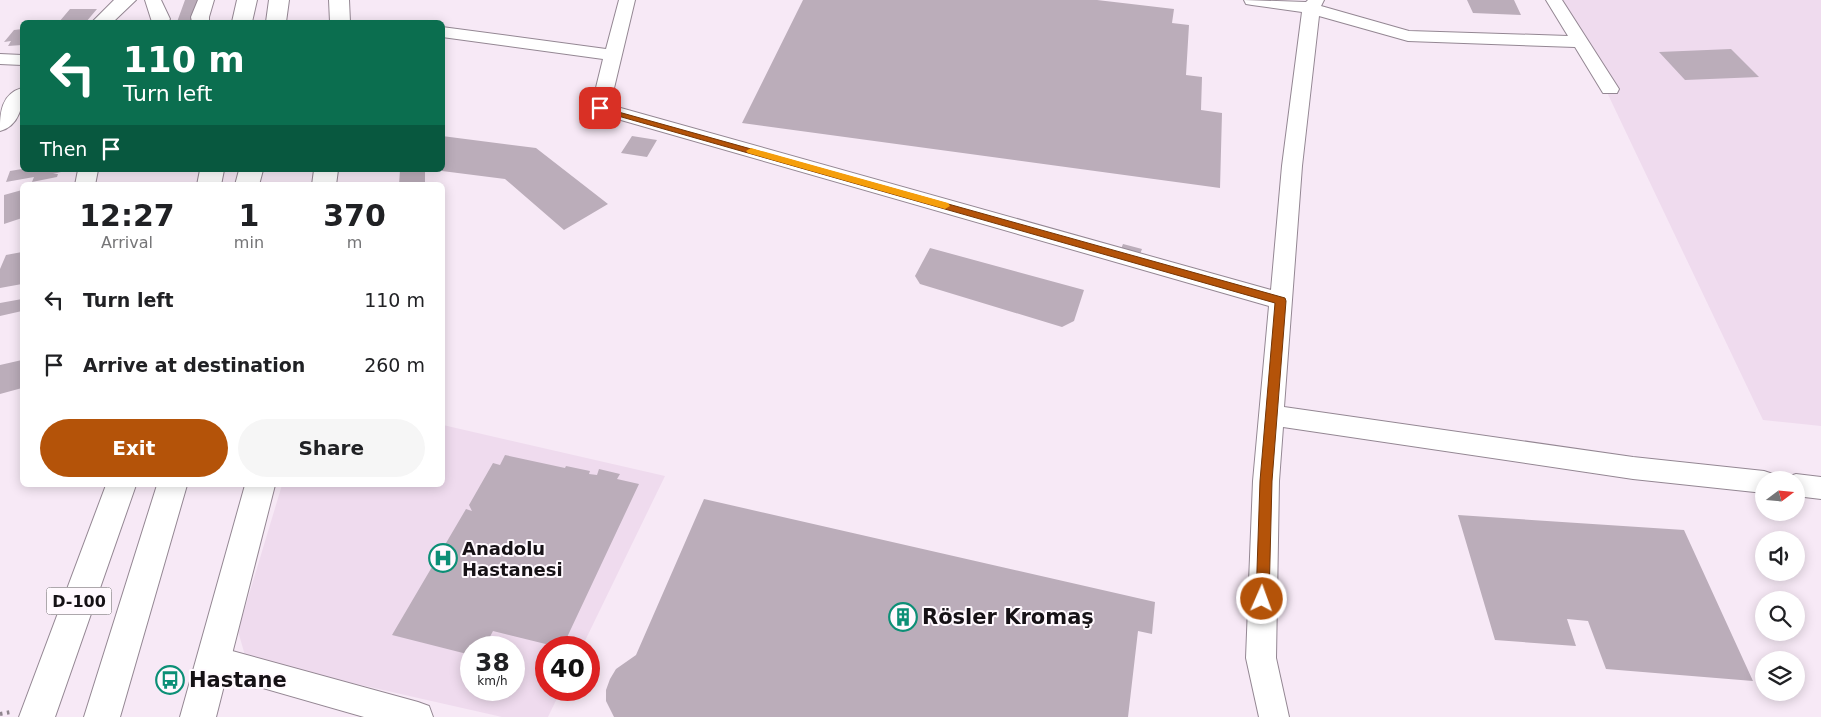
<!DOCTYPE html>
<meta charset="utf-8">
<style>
:root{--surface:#fff;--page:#f6f6f6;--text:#202124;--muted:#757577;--accent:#b45309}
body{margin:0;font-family:"DejaVu Sans",sans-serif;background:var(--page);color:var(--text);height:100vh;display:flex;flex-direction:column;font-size:19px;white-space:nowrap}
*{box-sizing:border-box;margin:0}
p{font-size:16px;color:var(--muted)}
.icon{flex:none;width:28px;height:28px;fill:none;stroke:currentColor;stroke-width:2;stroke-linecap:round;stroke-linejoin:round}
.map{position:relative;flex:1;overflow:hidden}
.details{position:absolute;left:20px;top:182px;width:425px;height:305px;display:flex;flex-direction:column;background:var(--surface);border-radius:8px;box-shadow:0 2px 12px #0003}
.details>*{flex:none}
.top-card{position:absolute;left:20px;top:20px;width:425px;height:152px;border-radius:8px;box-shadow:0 2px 12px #0003;background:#0b6e4f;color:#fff;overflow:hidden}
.needle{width:32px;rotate:74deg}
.tools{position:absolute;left:1755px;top:471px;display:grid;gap:10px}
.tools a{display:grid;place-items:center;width:50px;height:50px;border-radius:50%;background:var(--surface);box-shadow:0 2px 12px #0003;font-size:25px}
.speed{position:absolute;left:460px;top:636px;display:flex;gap:10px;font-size:25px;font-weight:700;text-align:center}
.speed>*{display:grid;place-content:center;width:65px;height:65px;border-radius:50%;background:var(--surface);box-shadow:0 2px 12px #0003;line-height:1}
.speed small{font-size:12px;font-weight:400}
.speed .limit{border:8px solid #d22;background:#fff;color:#111}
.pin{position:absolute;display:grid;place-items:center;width:42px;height:42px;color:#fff;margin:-21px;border-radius:10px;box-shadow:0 2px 8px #0006}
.me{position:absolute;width:55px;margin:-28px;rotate:2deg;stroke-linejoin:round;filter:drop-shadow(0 0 4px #0008)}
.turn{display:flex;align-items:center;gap:18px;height:105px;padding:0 20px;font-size:22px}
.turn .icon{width:65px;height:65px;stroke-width:2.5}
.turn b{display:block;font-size:35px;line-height:42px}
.then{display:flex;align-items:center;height:48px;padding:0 20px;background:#0003;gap:10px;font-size:19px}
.eta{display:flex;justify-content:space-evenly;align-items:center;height:85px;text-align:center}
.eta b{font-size:30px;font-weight:800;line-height:35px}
.primary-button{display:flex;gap:10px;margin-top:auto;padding:10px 20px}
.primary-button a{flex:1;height:58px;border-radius:30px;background:var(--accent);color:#fff;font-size:20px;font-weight:800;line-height:58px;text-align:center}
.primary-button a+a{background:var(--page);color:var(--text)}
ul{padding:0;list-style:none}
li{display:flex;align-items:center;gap:15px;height:65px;padding:0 20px}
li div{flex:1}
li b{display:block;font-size:19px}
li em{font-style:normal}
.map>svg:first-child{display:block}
</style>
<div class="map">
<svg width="1821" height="717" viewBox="0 0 1821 717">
<rect width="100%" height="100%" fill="#f7e9f6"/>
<path fill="#efdbee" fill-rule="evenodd" d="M1563 0H1821V426L1763 420Z
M443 425 665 476 582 647 546 648V690H561L548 717H502L246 659 238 631 282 485H442ZM471 648H514V690H471Z"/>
<path fill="#bbadba" d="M185 0H204L197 22H177Z
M803 0H1097L1174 9 1172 23 1189 25 1186 75 1202 77 1201 110 1222 113 1220 188 742 123Z
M1467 0H1514L1521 15 1473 13Z
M70 9H97L86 22H59Z
M22 29V45L8 46 11 41 4 42 14 30Z
M1731 49 1759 77 1685 80 1659 52Z
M442 136 536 148 608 204 564 230 505 179 442 171Z
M632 136 657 140 647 157 621 153Z
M22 169V170H62L61 172 53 174H58L57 177 32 182 34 177 6 182 10 171Z
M400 170H425V185H399Z
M22 190V218L4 224V195Z
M1123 244 1142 249 1140 254 1121 249Z
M930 248 1084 290 1074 321 1062 327 920 284 915 276Z
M22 252V284L0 288V269L6 255Z
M22 299V311L0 316V303Z
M22 360V388L0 394V365Z
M505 455 565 468 566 466 590 471 589 474 597 475 599 469 620 474 617 479 639 484 562 648 493 631 484 648H471V655L392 635 466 509 472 511 469 505 493 463 500 465Z
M704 499 1155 602 1152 634 1138 631 1128 717H614L606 701V690L610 679 616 669 636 655Z
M1458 515 1684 530 1753 681 1606 669 1588 621 1567 619 1576 646 1495 640Z"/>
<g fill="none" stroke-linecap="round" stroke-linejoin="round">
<defs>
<path id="minor" d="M145 0H161L170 19 168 22H152Z
M198 0H214L209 17V22H192L191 17Z
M619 0H635L610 105 1271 290 1282 166 1302 12 1252 5 1246 4 1244 0 1306 2 1308 0H1324L1321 6 1409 31 1568 36 1546 0H1562L1619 89 1617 93H1603L1575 47 1408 41 1319 16 1302 166 1284 407 1633 457 1764 471 1773 474 1776 480H1764V493L1633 479 1283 427 1279 481 1276 658 1289 717H1259L1246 658 1253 481 1269 306 593 112 591 108 603 59 442 37V27L606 49Z
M0 54 22 55V65L0 64Z
M78 170H98L95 185H75Z
M1796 474 1821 477V499L1796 496V480H1785L1787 477Z
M214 646 418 702 429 706 433 717H364L214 674 204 670 199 660 204 650Z"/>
<path id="major" d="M114 0H136L113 22H92Z
M329 0H349L350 22H330Z
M22 88C24 105 19 126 0 131 0 113 1 94 22 88Z
M314 170H338L336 185H312Z
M245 485H275L216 717H180Z"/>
<path id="highway" d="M237 0H257L252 22H232Z
M269 0H289L286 22H266Z
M200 170H224L221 185H197Z
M239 170H263L259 185H235Z
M106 485H136L55 717H19Z
M157 485H187L120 717H84Z"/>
</defs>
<use href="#minor" stroke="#948793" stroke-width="2"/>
<use href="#major" stroke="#948793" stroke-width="2"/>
<use href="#highway" stroke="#948793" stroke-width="2"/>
<path stroke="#8f858e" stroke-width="4" stroke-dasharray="2.5 4.5" stroke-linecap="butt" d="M0 714 11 712"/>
<use href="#minor" fill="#fff" fill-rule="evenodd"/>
<use href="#major" fill="#fff" fill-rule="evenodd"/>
<use href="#highway" fill="#fff" fill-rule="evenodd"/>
</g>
<path fill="#b45309" stroke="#753606" d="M597 106 1285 298 1286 301 1272 481 1269 599 1267 603 1262 605 1258 603 1256 599 1260 481 1275 303 597 110Z"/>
<path fill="#f59e0b" d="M751 148 948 203 950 206 945 209 748 153 746 151Z"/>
<defs>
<symbol id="hospital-ring" viewBox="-11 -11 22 22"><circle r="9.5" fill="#fff9fe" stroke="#0c8f76" stroke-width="1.5"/><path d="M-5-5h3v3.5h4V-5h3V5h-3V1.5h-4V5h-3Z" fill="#0c8f76"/></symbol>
<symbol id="building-ring" viewBox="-11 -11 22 22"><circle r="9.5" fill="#fff9fe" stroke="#0c8f76" stroke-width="1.5"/><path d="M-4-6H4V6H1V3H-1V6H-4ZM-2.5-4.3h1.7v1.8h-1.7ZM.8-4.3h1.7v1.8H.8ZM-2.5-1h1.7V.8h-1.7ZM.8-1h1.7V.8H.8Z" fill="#0c8f76"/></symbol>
<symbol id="bus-ring" viewBox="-11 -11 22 22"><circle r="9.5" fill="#fff9fe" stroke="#0c8f76" stroke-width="1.5"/><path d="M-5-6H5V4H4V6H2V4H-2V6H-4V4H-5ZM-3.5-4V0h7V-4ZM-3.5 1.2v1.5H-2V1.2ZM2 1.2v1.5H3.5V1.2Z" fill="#0c8f76"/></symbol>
</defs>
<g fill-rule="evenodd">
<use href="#hospital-ring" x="427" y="542" width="32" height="32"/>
<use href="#building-ring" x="887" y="601" width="32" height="32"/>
<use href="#bus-ring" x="154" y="664" width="32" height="32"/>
</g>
<g text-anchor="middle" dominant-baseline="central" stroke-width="4" stroke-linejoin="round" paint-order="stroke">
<rect fill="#fff9fe" stroke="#5b575b" stroke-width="1" x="46.5" y="587.5" width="65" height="27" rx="4"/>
<g font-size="16" font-weight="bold" fill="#151115">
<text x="79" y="601">D-100</text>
</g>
<g font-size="18" font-weight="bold" fill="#151115" stroke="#fff9fe" text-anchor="start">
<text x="462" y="548">Anadolu<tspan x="462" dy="21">Hastanesi</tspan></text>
</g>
<g font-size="21" font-weight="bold" fill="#151115" stroke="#fff9fe" text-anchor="start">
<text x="922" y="617">Rösler Kromaş</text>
<text x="189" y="680">Hastane</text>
</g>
</g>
</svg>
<div class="tools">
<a><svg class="needle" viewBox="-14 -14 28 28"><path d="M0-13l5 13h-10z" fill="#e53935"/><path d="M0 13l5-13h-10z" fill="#757577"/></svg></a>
<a><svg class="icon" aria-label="sound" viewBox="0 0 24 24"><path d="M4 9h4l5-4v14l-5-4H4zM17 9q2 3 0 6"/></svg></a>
<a><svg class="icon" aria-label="search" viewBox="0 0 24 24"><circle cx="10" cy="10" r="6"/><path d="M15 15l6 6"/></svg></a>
<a><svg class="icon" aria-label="layers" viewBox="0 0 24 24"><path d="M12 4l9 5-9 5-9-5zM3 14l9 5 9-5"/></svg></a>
</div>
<div class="speed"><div>38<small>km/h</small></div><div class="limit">40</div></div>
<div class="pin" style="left:600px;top:108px;background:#d93025"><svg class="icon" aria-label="arrive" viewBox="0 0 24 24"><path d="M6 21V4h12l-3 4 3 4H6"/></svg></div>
<svg class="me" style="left:1262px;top:599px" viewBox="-20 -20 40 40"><circle r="17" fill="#b45309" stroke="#fff" stroke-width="3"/><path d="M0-11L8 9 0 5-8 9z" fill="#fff"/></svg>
<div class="top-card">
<div class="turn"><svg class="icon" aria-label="left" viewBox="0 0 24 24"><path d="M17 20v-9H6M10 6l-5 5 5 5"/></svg><div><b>110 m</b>Turn left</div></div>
<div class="then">Then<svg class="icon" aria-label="arrive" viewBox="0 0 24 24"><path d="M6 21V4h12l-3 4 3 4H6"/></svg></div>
</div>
<section class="details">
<div class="eta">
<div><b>12:27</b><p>Arrival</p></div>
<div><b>1</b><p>min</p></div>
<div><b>370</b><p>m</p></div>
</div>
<ul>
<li><svg class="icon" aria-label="left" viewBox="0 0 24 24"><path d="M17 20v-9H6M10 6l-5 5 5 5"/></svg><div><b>Turn left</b></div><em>110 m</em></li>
<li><svg class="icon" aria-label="arrive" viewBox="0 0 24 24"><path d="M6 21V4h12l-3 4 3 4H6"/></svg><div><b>Arrive at destination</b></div><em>260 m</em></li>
</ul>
<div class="primary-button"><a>Exit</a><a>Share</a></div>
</section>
</div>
